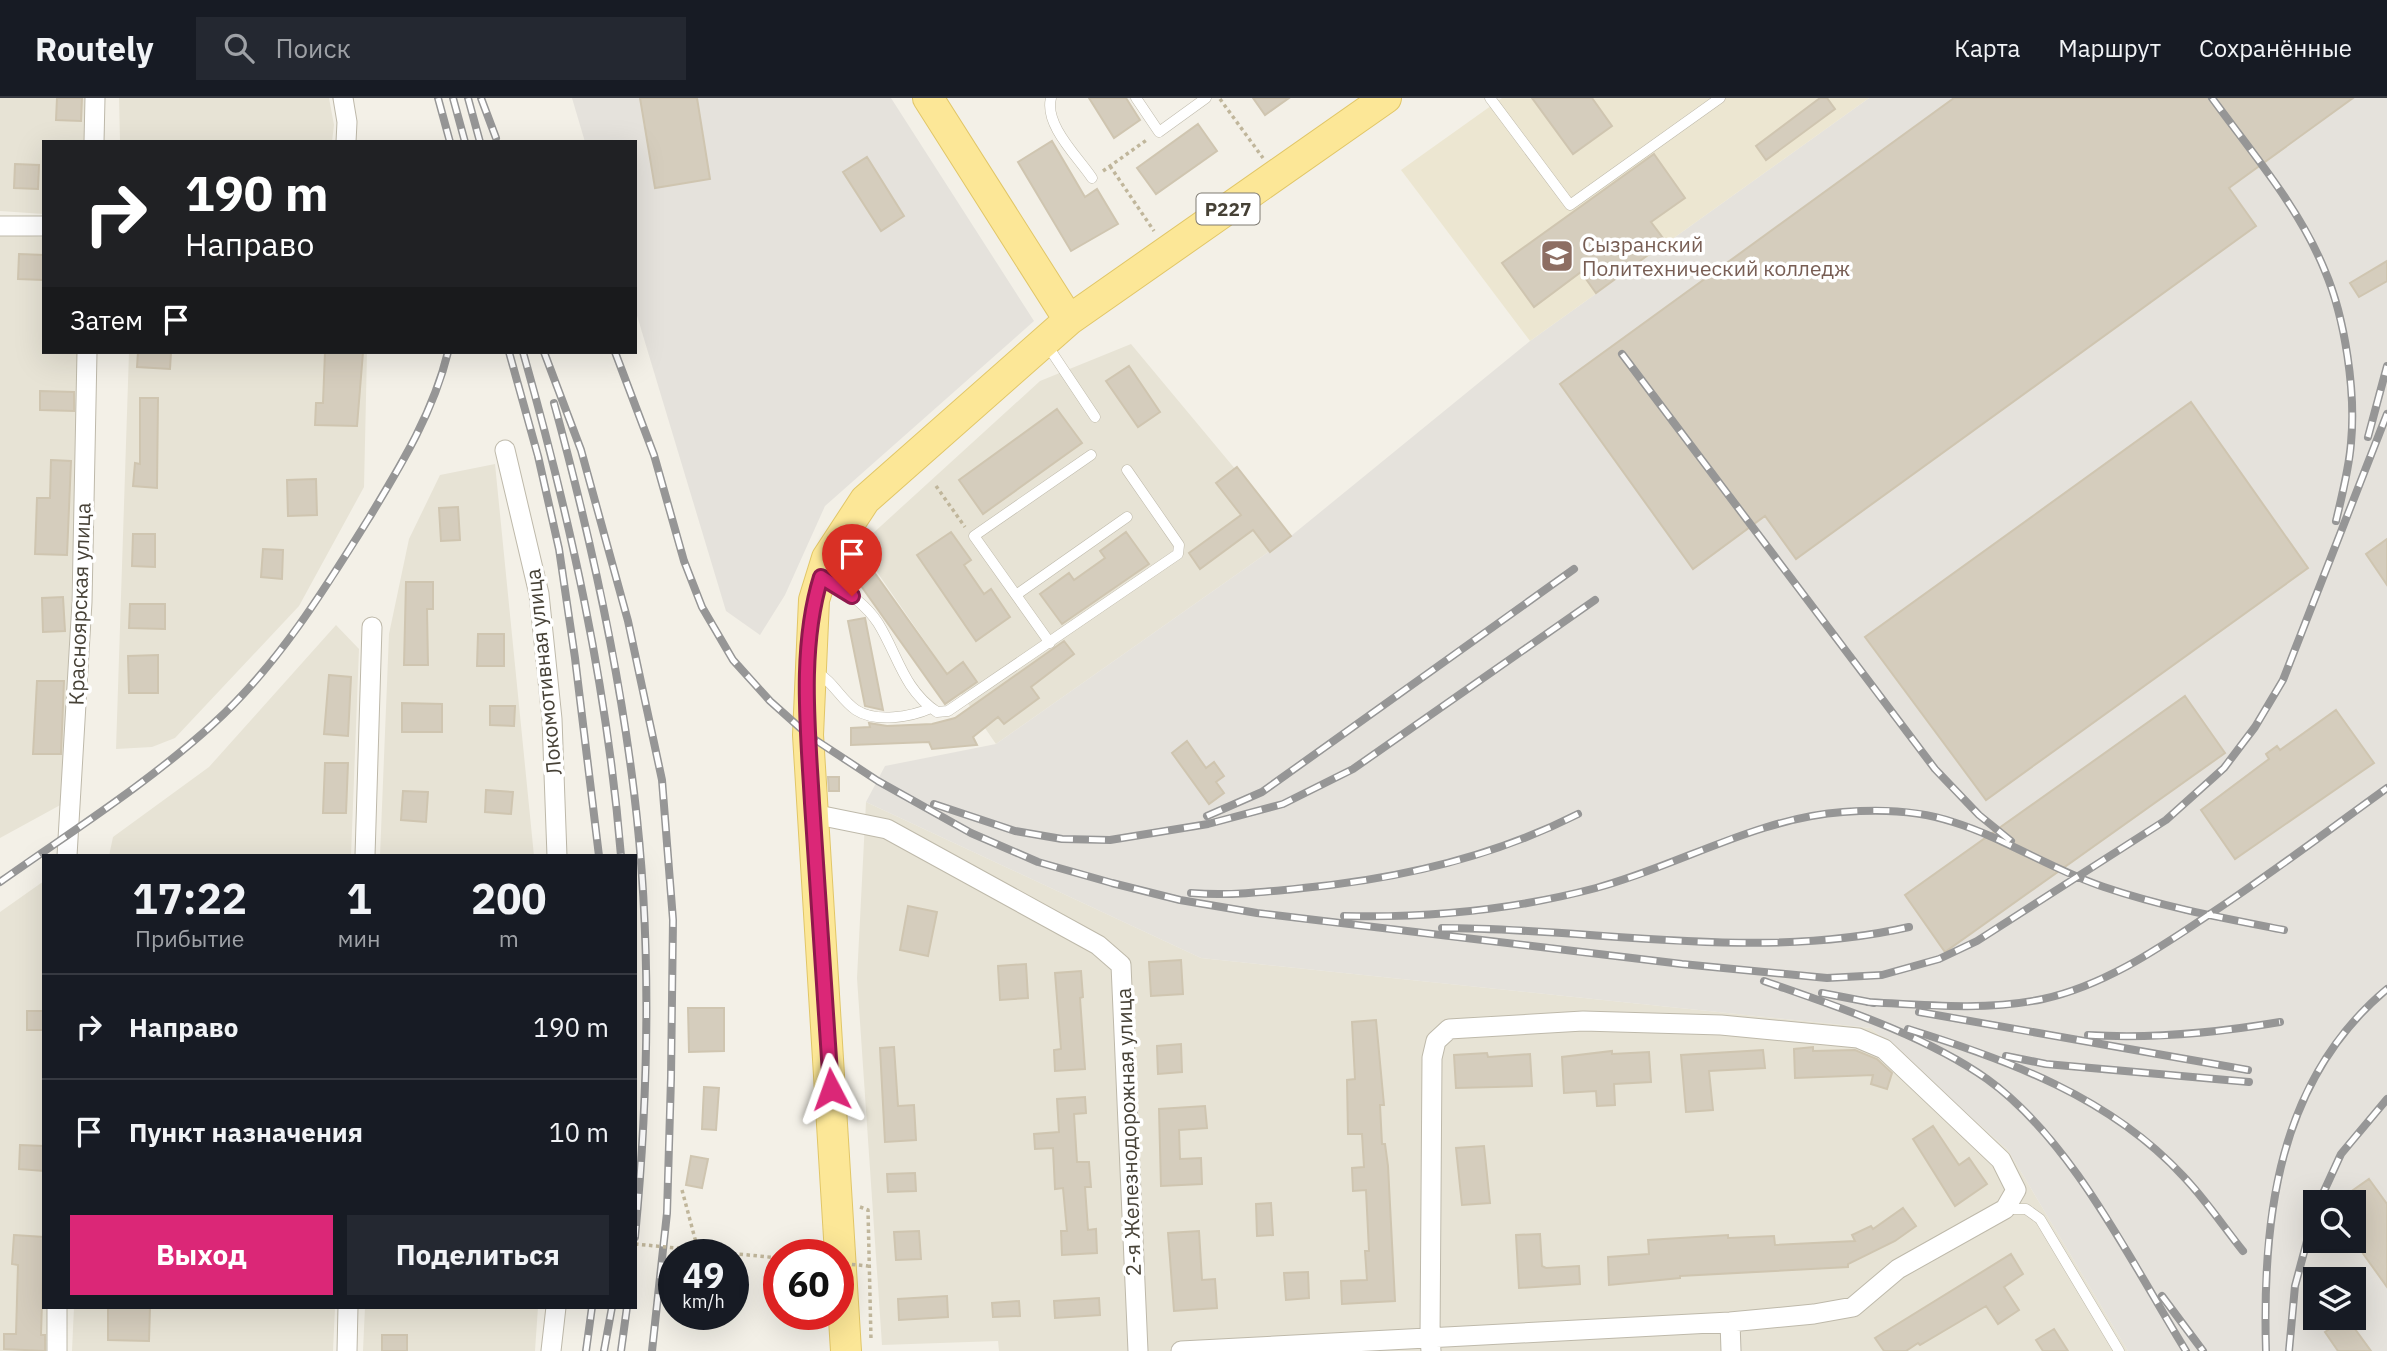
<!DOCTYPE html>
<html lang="ru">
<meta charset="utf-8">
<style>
:root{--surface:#171b24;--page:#242831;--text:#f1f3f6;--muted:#9ea1a6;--line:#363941;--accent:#db2777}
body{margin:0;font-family:"IBM Plex Sans",sans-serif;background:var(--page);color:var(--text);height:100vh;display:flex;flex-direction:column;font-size:26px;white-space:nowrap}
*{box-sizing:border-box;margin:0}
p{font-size:23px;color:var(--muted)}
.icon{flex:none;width:38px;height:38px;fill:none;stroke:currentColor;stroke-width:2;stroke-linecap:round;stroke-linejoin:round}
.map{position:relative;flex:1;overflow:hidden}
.side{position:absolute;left:42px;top:756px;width:595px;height:455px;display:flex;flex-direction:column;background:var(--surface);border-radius:0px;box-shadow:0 7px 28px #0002}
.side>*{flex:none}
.top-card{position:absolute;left:42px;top:42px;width:595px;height:214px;border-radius:0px;box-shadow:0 7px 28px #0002;background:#202124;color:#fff;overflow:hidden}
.fabs{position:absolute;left:2303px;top:1092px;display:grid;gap:14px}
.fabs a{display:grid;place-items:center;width:63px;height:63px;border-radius:0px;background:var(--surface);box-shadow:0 7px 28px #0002;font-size:35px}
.speed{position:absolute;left:658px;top:1141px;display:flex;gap:14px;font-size:35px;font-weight:700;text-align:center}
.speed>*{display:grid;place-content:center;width:91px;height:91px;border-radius:50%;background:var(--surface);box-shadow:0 7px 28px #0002;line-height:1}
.speed small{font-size:18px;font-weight:400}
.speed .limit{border:10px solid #d22;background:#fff;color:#111}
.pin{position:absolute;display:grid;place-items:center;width:60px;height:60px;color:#fff;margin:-72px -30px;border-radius:50% 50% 50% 0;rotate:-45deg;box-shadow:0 0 7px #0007}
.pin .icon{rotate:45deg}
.me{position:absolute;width:77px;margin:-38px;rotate:356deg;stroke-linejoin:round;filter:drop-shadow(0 0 5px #0008)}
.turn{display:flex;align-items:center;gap:24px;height:147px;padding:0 28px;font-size:32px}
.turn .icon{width:91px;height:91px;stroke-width:2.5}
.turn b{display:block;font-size:49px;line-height:60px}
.then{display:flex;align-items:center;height:66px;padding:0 28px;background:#0003;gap:14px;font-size:26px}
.eta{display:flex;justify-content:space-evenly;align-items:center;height:119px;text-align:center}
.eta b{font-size:42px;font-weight:700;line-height:49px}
.cta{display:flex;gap:14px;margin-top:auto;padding:14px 28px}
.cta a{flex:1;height:80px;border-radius:0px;background:var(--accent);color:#fff;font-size:28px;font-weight:700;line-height:80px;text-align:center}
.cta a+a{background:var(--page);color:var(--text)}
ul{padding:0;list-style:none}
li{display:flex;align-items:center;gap:21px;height:105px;padding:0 28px;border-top:2px solid var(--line)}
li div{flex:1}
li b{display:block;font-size:26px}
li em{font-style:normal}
header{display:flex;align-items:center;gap:42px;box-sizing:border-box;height:98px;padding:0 35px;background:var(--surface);border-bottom:2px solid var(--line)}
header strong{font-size:33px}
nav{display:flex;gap:38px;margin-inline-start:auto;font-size:24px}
.search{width:490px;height:63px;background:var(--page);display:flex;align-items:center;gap:18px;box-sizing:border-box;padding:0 24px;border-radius:0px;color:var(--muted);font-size:26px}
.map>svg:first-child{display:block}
</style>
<header>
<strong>Routely</strong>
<div class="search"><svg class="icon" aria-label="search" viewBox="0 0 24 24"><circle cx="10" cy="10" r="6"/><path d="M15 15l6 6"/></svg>Поиск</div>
<nav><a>Карта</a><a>Маршрут</a><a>Сохранённые</a></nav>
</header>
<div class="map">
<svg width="2387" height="1253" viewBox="0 0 2387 1253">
<rect width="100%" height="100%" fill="#f3f0e7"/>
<path fill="#e7e3d5" d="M0 0H86L85 44H44V116L0 113Z
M119 0H329L334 27 332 44H120Z
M0 136 44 139V254H80L64 705 0 740Z
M1131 246 1291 438 996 646 859 448 1040 283Z
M129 254H367L364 389 299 508 175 640 152 649 116 651Z
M495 366 534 758H380L389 536 409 441 440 377Z
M336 527 359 551 351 758H109L113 739 209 669Z
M866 704 1201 860 1871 930 2008 1052 2128 1253H999L998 1243 882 1247 857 880Z
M44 783V1209H52L51 1253H0V814Z
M74 1209H335L333 1253H72Z
M365 1209H538L535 1253H363Z"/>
<path fill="#e5e2dc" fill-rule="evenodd" d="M572 0H891L1034 223 825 408 785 497 760 537 726 513 635 211V44H585Z
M1869 0H2387V1253H2128L2008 1052 1871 930 1201 860 866 704 885 668 996 646 1291 438 1530 243ZM2315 1104H2354V1143H2315ZM2315 1181H2354V1220H2315Z"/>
<path fill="#ece6d1" d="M1502 0H1869L1530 243 1401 72Z"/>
<path fill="#d5cdbd" stroke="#cfc5b0" stroke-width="2" d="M57 0H82L81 23 56 22Z
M640 0H697L710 81 655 90Z
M1089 0H1126L1140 22 1114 40Z
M1253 0H1289L1265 17Z
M1532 0H1592L1612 28 1573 56Z
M1820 0H1827L1835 11 1766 62 1756 48Z
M1954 0H2353L2229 90 2256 128 1796 461 1765 418 1693 471 1560 286Z
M1198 26 1217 53 1156 96 1137 70Z
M1052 43 1085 99 1097 91 1118 126 1071 153 1018 64Z
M1654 56 1685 100 1651 124 1666 144 1596 195 1581 174 1534 209 1502 165Z
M867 59 904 118 881 133 843 74Z
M15 66 39 67 38 91 14 90Z
M19 156 44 157V182L18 181Z
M2387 163V183L2359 199 2350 185Z
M138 254H171L170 271 137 269Z
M325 254H363L357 328 315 327 316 305H323Z
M1129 268 1160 314 1138 329 1106 283Z
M40 293 74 294V313L40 312Z
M140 300H158L157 390 133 388 135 365 140 366Z
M2191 304 2308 470 1986 702 1865 539Z
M1057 311 1082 345 983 416 959 382Z
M51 362 71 363 67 457 35 456 37 400H50Z
M1237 369 1291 438 1270 454 1253 432 1200 471 1189 455 1241 417 1216 385Z
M316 381 317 417 288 418 287 382Z
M458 409 460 442 441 443 439 410Z
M951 434 971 462 964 467 984 496 991 491 1010 519 976 543 917 457Z
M1126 434 1149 466 1062 526 1040 496 1069 475 1074 482 1105 460 1100 453Z
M133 436H155V469L132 468Z
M2387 441V487L2366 456Z
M263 451 283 452 282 481 261 479Z
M869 467 947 576 963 564 977 584 945 606 854 478Z
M406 484H433V511H427L428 567H404Z
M63 499 65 533 43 534 42 500Z
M130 506H165V531L129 530Z
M865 520 883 612 865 608 848 523Z
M478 536H504V568H477Z
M1064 543 1074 556 1031 589 1039 600 1004 626 998 619 973 639 977 647 932 651 929 644 851 647V630L870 629 869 625 887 628 932 626 955 620Z
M158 557V595H129L128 558Z
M329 577 351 579 348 638 324 636Z
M37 583H64L61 656H33Z
M2185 598 2225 655 1945 854 1905 797Z
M402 605 442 606V634H402Z
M490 608H515L514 628 490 627Z
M2336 612 2374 665 2235 761 2201 712 2269 661 2266 656 2277 648 2280 652Z
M1187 643 1206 670 1214 664 1224 678 1216 684 1224 695 1209 706 1172 655Z
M325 665H348L346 715H323Z
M828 679H839V693H829Z
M486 692 513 694 511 716 485 714Z
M403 693 428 694 426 724 401 722Z
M908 808 937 814 928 858 900 852Z
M1181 862 1183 896 1151 898 1149 864Z
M1026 866 1028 900 1000 902 998 868Z
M1081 873 1083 899 1080 900 1085 971 1055 973 1054 952 1061 951 1055 875Z
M688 910H724V953L689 954Z
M27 913H44V932H27Z
M1376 922 1384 1007H1380L1382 1046H1385L1388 1068 1395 1203 1342 1206 1341 1183 1367 1182 1365 1153H1369L1366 1092 1353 1093 1352 1070 1364 1069 1362 1036H1348L1347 982 1355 981 1352 924Z
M1181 946 1182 974 1158 976 1157 948Z
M894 949 898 1008 914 1007 916 1042 885 1044 880 950Z
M1813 949V953L1855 952 1877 961 1892 975 1887 991 1871 986 1873 977 1795 980 1794 951Z
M1763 952 1765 970 1709 973 1713 1012 1686 1014 1681 957Z
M1612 953V956L1649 954 1651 984 1614 986 1615 1007 1597 1008 1596 993 1564 995 1562 959Z
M1487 955 1488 959 1530 956 1532 988 1456 990 1454 957Z
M704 989 719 990 716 1032 702 1031Z
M1085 999 1086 1015 1074 1016 1077 1064H1089L1091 1089H1085L1088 1132 1096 1131 1097 1155 1062 1157 1061 1133H1067L1063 1090 1055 1091 1053 1050 1035 1051 1034 1036 1059 1034 1057 1001Z
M1205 1008 1207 1030 1179 1032 1180 1061 1201 1060 1202 1086 1161 1088 1159 1011Z
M1933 1028 1959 1067 1969 1060 1987 1086 1955 1108 1913 1041Z
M20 1047 44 1048V1073L19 1071Z
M1484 1048 1490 1105 1462 1107 1456 1050Z
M691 1058 708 1061 702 1090 686 1087Z
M915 1075 916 1093 888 1094 887 1076Z
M2369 1081 2387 1106V1189L2354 1143V1104H2336Z
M1271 1105 1273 1137 1257 1138 1256 1106Z
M1903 1110 1916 1128 1895 1143 1848 1166V1169L1680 1178V1180L1609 1187 1608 1159 1649 1156 1648 1142 1728 1137V1140L1774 1138 1775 1147 1855 1143 1852 1137 1871 1128 1873 1131Z
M919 1133 921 1161 896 1162 894 1134Z
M1199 1133 1202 1182 1215 1181 1217 1210 1174 1213 1168 1135Z
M1540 1136 1542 1168 1546 1170 1579 1168 1580 1186 1519 1190 1516 1137Z
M14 1137 44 1139 41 1237H45V1253L4 1251V1236H16L18 1167 12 1166Z
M2011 1156 2023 1176 2004 1189 2019 1212 1998 1226 1986 1208 1920 1247 1918 1245 1906 1253H1884L1875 1240Z
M1308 1174 1309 1200 1286 1202 1284 1175Z
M947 1198 948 1219 899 1222 898 1201Z
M1099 1200 1100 1217 1055 1220 1054 1203Z
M1019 1203 1020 1218 993 1219 992 1205Z
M108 1209H150L149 1243 108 1242Z
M2347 1220 2371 1253H2338L2325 1234Z
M2054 1231 2068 1253H2043L2036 1242Z
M382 1237H407V1253H382Z"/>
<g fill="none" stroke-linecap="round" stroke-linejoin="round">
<defs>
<path id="service" d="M1051 0C1044 27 1078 59 1092 80
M1136 0 1159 34 1206 0
M1490 0 1570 107 1720 0
M1047 247 1095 319
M824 480C844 491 865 505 878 525 898 557 903 591 937 614L948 613 1178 456 1179 447 1127 372
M1016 497 1127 419
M1050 545 974 438 1091 357
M816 574C833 583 841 602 856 612 876 625 911 619 931 610
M2006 1111H2026L2040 1121 2119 1253"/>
<path id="minor" d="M343 0 347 24 346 44
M94 44 95 0
M0 128H44
M505 352 539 496 552 621 557 758
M813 716 887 731 1098 847 1121 867 1138 1253
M67 758 82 504 87 254
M365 758 372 529
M1730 1224 1731 1253
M57 1253V1209
M347 1253 348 1209
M551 1253 556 1209
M1181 1253 1730 1224 1814 1216 1853 1209 1898 1171 2005 1111 2016 1092 2001 1062 1884 951 1858 940 1721 927 1583 923 1449 931 1436 943 1432 960 1430 1241 1431 1253"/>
<path id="primary" d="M928 0 1069 222
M846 1253 808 637 814 502 827 460 865 402 1069 222 1386 0"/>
</defs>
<use href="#service" stroke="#beb9aa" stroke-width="11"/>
<use href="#minor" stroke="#beb9aa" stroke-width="21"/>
<use href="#primary" stroke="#e1c667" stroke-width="32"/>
<path stroke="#c0b69b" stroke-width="3.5" stroke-dasharray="3.5 3.5" stroke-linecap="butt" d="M1220 1 1263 60
M1110 68 1154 133
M1103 73 1148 41
M936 388 965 429
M682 1092 698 1152
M860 1109 868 1112 871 1242"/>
<use href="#service" stroke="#fff" stroke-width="10"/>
<use href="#minor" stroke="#fff" stroke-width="19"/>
<use href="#primary" stroke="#fce797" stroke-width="30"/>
<defs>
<path id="rail" d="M438 0 450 44
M453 0 465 44
M468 0 480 44
M481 0 496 40
M2212 0C2252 55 2299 109 2325 173 2345 220 2356 294 2351 345 2349 371 2342 397 2336 423
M509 254 538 358 559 451 575 560 599 758
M523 254C570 420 607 586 621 758
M544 254 581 352 628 523 662 682 673 822 671 980 667 1115 652 1253
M615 254 654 357 684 463 702 509 733 562 770 603 808 637 878 683 971 735 1038 764 1112 785 1180 802 1257 815 1682 866 1827 880 1882 877 1939 861 1977 843 2166 722 2224 670 2255 629 2283 582 2387 316
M1622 256 1935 671 1979 717 2011 743
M554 305C589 433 618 562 634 694 652 841 649 991 635 1139
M2368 339 2387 268
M934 706 1015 733 1062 741 1110 742 1208 726 1283 706 1353 671 1595 502
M1207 718 1262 694 1574 471
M0 784C72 733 147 686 213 626 277 568 323 494 369 420 401 367 433 315 448 254
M1191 795C1228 798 1265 794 1303 790 1399 781 1491 760 1578 716
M1344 818C1430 820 1513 812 1596 790 1678 768 1757 720 1843 714 1880 711 1918 712 1953 724 2005 740 2052 772 2104 789 2163 809 2223 820 2284 832
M1442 830C1597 830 1756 864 1909 829
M1764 883C1835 908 1925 937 1987 981 2072 1042 2131 1164 2186 1253
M1822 895 1874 905
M1867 904C1925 907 1985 913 2043 901 2102 888 2155 853 2204 820 2267 779 2326 734 2387 690
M1919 914 2248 972
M1908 931C2008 962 2110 999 2183 1078 2205 1101 2223 1128 2243 1153
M2088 937C2153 941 2215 935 2280 924
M2006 958 2046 966 2249 984
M2319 1104 2341 1056 2387 1001
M2162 1198 2203 1253
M586 1253 592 1209
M604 1253 612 1209
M621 1253 627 1209
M2266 1253C2262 1120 2278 982 2387 891
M2289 1253 2295 1188 2315 1113"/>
</defs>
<use href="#rail" stroke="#969696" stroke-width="8"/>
<use href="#rail" stroke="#fff" stroke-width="5" stroke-dasharray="16" stroke-linecap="butt"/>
<path stroke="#c0b69b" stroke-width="3.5" stroke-dasharray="3.5 3.5" stroke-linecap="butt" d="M635 1146 779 1160
M838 1165 868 1168"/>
</g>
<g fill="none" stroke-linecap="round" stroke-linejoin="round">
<defs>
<path id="route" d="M831 991C825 896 818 801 812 705 808 632 799 550 821 479L852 498"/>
</defs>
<use href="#route" stroke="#8e194d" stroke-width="18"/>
<use href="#route" stroke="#db2777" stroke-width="12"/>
</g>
<defs>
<symbol id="university-square" viewBox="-11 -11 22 22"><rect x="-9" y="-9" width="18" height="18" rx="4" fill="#8d6e63" stroke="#fff"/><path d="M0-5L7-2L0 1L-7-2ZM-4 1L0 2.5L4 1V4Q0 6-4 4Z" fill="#fff"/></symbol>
</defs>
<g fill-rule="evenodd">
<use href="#university-square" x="1538" y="139" width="38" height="38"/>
</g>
<g text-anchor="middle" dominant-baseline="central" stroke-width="7" stroke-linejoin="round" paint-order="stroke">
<rect fill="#fff" stroke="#7e7a72" stroke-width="2" x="1196.5" y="95.5" width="63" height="31" rx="5"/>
<g font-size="19" font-weight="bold" fill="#464136">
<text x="1228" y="111">Р227</text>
</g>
<g font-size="21" fill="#785e54" stroke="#fff" text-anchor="start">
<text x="1582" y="146">Сызранский<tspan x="1582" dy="24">Политехнический колледж</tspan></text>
</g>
<g font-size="21" fill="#464136" stroke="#fff">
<text transform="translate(79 506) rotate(-88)">Красноярская улица</text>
<text transform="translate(543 574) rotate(-96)">Локомотивная улица</text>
<text transform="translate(1128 1034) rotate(-92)">2-я Железнодорожная улица</text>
</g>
</g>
</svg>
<div class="fabs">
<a><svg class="icon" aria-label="search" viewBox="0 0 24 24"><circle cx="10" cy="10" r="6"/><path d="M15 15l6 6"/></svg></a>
<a><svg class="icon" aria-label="layers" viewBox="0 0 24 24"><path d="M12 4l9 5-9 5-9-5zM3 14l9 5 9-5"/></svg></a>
</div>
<div class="speed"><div>49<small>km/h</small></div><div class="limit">60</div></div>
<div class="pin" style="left:852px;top:498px;background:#d93025"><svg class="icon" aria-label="arrive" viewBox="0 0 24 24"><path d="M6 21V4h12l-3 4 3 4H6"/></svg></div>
<svg class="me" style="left:831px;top:991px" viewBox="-20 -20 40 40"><path d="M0-17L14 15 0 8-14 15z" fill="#db2777" stroke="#fff" stroke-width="4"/></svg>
<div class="top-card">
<div class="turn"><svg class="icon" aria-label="right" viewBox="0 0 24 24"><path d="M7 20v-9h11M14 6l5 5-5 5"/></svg><div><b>190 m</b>Направо</div></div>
<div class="then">Затем<svg class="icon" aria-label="arrive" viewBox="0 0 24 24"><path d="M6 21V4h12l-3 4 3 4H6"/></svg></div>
</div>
<section class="side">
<div class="eta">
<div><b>17:22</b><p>Прибытие</p></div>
<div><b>1</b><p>мин</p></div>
<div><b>200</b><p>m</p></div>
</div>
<ul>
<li><svg class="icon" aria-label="right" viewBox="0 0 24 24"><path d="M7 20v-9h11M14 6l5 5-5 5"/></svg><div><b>Направо</b></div><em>190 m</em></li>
<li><svg class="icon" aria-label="arrive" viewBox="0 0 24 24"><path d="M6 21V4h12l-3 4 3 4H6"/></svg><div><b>Пункт назначения</b></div><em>10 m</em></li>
</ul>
<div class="cta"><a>Выход</a><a>Поделиться</a></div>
</section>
</div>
